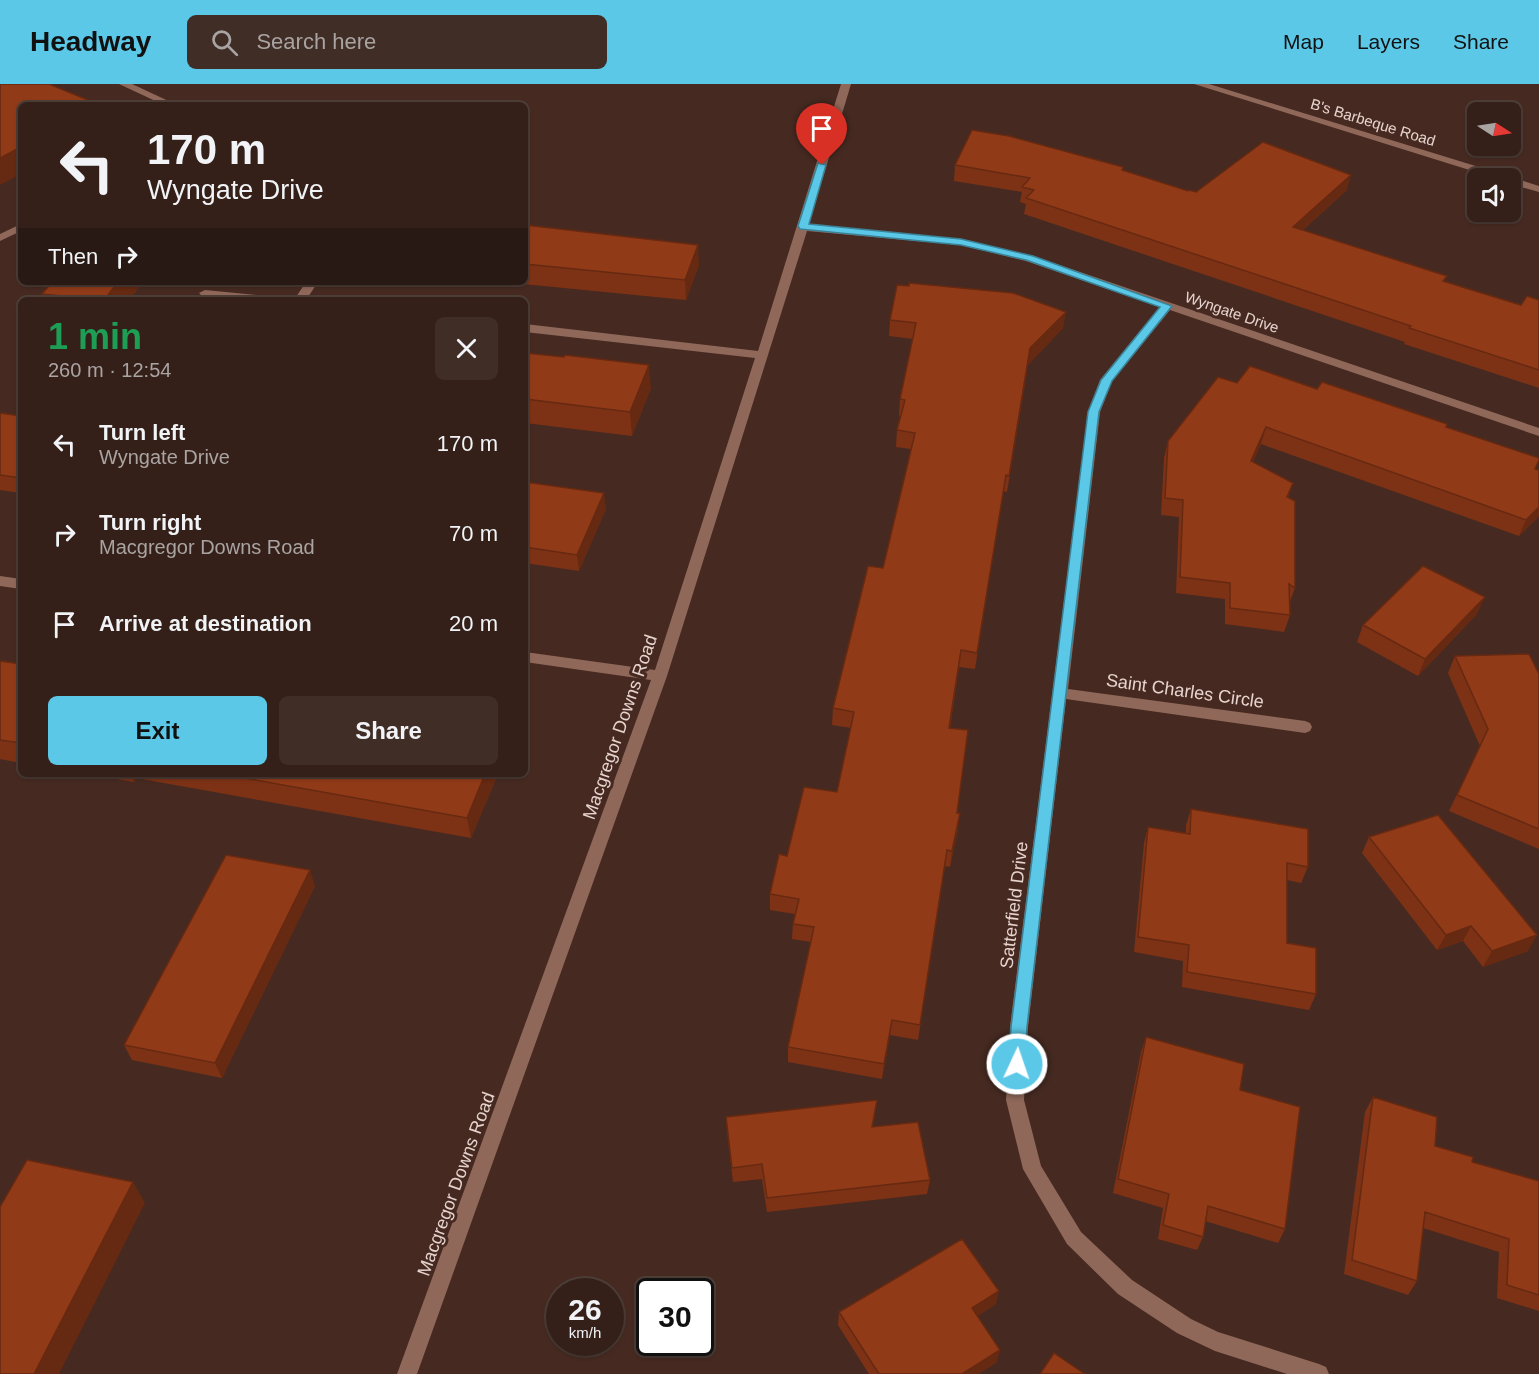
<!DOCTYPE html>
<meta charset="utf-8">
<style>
:root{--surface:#342019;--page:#3f2d26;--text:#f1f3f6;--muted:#a9a3a2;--line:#4e3e38;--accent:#5bc8e7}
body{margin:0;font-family:Arial,sans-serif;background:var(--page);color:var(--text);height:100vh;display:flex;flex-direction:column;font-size:22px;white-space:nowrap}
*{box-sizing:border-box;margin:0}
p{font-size:20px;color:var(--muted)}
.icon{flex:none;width:33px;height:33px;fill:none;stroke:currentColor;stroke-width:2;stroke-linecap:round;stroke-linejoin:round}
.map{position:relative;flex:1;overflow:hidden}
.details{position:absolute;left:18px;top:213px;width:510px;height:480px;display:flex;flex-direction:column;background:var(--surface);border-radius:9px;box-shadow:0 2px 4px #0004,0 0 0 2px var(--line)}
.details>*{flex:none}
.top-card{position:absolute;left:18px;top:18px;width:510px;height:183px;border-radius:9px;box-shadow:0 2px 4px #0004,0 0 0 2px var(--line);background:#342019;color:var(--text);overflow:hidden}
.needle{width:39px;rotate:102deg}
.buttons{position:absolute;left:1467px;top:18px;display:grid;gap:12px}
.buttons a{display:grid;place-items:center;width:54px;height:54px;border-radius:9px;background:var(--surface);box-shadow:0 2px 4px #0004,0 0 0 2px var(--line);font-size:30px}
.speed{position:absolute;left:546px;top:1194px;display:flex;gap:12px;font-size:30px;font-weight:700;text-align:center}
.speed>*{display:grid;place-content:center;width:78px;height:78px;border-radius:50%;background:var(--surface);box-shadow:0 2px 4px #0004,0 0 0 2px var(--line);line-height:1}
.speed small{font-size:15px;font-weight:400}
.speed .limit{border:3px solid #111;border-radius:9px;background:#fff;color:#111}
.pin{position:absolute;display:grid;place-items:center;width:51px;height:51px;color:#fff;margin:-62px -26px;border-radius:50% 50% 50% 0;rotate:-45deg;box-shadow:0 0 6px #0007}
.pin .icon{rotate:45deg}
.me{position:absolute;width:66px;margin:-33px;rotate:3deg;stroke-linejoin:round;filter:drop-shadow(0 0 4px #0008)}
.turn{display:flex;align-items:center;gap:21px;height:126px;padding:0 30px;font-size:27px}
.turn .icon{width:78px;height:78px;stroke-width:2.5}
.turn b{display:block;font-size:42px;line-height:51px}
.then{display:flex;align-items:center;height:57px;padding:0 30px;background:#0003;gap:12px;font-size:22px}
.round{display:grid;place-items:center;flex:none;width:63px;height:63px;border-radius:9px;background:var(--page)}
.overview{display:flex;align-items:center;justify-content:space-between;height:102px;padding:0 30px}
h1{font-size:36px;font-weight:700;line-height:45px;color:#1e9e55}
.button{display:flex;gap:12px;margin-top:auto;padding:12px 30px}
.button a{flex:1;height:69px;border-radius:9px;background:var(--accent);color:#111;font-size:24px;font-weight:700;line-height:69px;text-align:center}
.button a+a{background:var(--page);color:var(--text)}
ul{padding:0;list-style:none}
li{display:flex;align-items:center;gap:18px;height:90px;padding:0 30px}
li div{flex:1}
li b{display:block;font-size:22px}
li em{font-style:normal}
header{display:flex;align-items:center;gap:36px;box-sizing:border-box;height:84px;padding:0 30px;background:var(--accent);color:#111}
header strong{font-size:28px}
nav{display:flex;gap:33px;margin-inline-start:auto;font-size:21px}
.search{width:420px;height:54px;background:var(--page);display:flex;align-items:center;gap:15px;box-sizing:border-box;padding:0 21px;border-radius:9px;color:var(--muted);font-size:22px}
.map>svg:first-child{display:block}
</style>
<header>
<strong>Headway</strong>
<div class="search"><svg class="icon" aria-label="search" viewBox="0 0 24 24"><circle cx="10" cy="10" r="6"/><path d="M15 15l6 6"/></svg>Search here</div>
<nav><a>Map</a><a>Layers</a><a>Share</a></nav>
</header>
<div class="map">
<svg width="1539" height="1290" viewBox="0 0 1539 1290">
<rect width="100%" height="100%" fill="#462a21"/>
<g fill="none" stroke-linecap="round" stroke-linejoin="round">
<path fill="#90685a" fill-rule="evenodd" d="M119 0H132L177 21H164Z
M841 0H851L809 140 961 155 1033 172 1539 344V352L1170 226 1112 297 1100 328 1068 605 1305 637 1310 639 1312 643 1310 647 1305 649 1066 615 1028 943 1024 1016 1041 1082 1081 1148 1132 1196 1191 1235 1218 1248 1319 1280 1326 1283 1329 1290H1287L1215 1267 1177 1249 1118 1210 1067 1160 1023 1085 1006 1016 1010 943 1088 328 1100 296 1160 223 1026 177 961 161 807 147 667 592 417 1290H397L651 596 525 578V568L655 586 755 274 525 248V240L758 267Z
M1194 0H1209L1508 92 1539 102V108L1510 100V94H1495Z
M21 140V147L0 157V150Z
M306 198H318L306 216H294Z
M205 206 278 213 284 216H242L201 211 199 209Z
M0 492 21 495V505L0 502Z"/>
</g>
<path fill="#7d3215" d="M955 81 1122 86 1188 107 1347 106 1303 146 1445 197 1521 221 1539 216V304L1404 260 1405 258 1024 130 1026 120 1020 118 1022 108 954 97Z
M525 141 699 181 686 216 502 198H525Z
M44 198H143L129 216H44L42 210 47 204Z
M890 236 1063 244 1028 281 1007 408 1003 407 975 585 959 583 950 644 957 729 958 745 950 783 945 782 918 956 890 951 882 995 788 978V963L811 858 792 855 793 840 795 830 770 826V810L787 772 837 708 851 644 832 641 833 624 883 484 911 365 896 363 897 346 900 332H899L900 315 913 255 889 252Z
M525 269 564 273 651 304 632 352 525 339Z
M1237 299 1317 305 1446 343 1539 377 1535 385 1539 386V432L1519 452 1261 360 1253 378 1293 399 1288 414 1295 504 1289 520 1290 531 1284 548 1225 540V515L1176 509 1179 433 1161 431 1164 374 1168 357Z
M0 329 21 332V409L0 406Z
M525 398 606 425 579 487 525 479Z
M1477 530 1418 592 1357 558 1363 541Z
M1455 572 1539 590V765L1449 727 1480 662 1448 589Z
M0 577 21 580V679L0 675Z
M88 690H498L471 754 136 694 134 698Z
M1191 725 1308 783 1301 799 1287 796V859L1316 910 1309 926 1182 903 1183 877 1134 868 1144 759 1148 743 1186 749V741Z
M1369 753 1528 867 1483 883 1463 857 1437 866 1362 769Z
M315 802 222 994 132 976 124 961Z
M1146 953 1240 1006 1285 1145 1278 1159 1205 1137 1203 1153 1197 1166 1158 1155 1163 1124 1113 1109 1141 968Z
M1373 1013 1435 1062 1472 1078 1539 1097V1227L1497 1214 1499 1168 1423 1144 1417 1197 1408 1211 1344 1190 1365 1028Z
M877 1016 873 1043 930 1096 927 1110 767 1128 762 1095 733 1098 727 1047 726 1033Z
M996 1220 977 1232 1000 1266 996 1279 978 1290H869L838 1241 839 1228Z"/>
<path fill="#662911" d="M21 63V90L0 101V74Z
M1351 91 1347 106 1289 158 1293 143Z
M698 161 699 181 686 216 685 196Z
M118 198H143L129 216H104Z
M1066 228 1063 244 1028 281 1007 408 1030 264Z
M649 281 651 304 632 352 630 328Z
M1266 343 1261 360 1247 393 1251 377Z
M604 409 606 425 579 487 577 471Z
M1539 423V432L1519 452 1526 436Z
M1485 513 1477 530 1418 592 1425 575Z
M130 690H135L136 694 134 698Z
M485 690H498L471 754 467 734Z
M960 729 958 745 950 783 952 767Z
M310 786 315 802 222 994 215 979Z
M1471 842 1463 857 1437 866 1446 851Z
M1537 851 1528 867 1483 883 1492 867Z
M892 936 890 951 882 995 884 980Z
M877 1016 875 1031 870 1058 872 1043Z
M133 1098 145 1119 59 1290H34Z
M999 1207 996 1220 969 1237 972 1224Z
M1000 1266 996 1279 978 1290H962Z"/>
<path fill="#913a18" stroke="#662911" stroke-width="1.5" d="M0 0H49L100 21H21V63L0 74Z
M972 46 1009 52 1123 83 1122 86 1188 107 1189 106 1196 108 1263 58 1351 91 1293 143 1447 192 1443 197 1521 221 1527 212 1539 216V286L1409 244 1411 242 1026 114 1034 106 1022 103 1030 94 955 81Z
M525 141 698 161 685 196 525 180Z
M52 198H118L104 216 42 210Z
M909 199 1013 209 1066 228 1030 264 1009 392 1006 391 977 569 961 566 949 644 968 646 957 729H960L952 767 947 766 920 941 892 936 884 980 788 963 814 843 793 840 799 815 770 810 779 770 787 772 804 703 837 708 854 628 833 624 868 482 883 484 915 349 897 346 905 316 900 315 916 239 890 236 897 201 909 202Z
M525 269 564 273 565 271 649 281 630 328 525 315Z
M1250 282 1317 305 1322 298 1447 340 1446 343 1539 374V376L1535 385 1539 386V423L1526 436 1266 343 1251 377 1293 399 1287 413 1295 417V504L1289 500 1290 531 1230 524V499L1180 493 1183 416 1165 414 1168 357 1218 293 1237 299Z
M0 329 21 332V394L0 391Z
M525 398 604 409 577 471 525 463Z
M1423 482 1485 513 1425 575 1363 541Z
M1529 570 1539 590V745L1457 711 1488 645 1455 572Z
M0 577 21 580V659L0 656Z
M222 690H485L467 734Z
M1191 725 1308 745V783L1287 779V859L1316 864V910L1187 888 1189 861 1138 853 1148 743 1190 750Z
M1438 731 1537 851 1492 867 1471 842 1446 851 1369 753Z
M226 771 310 786 215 979 124 961Z
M1146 953 1244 980 1240 1006 1300 1023 1285 1145 1208 1122 1203 1153 1163 1141 1169 1110 1118 1095Z
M1373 1013 1437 1033 1435 1062 1473 1073 1472 1078 1539 1097V1211L1507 1201 1509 1155 1425 1128 1417 1197 1352 1176Z
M877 1016 872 1043 918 1038 930 1096 767 1114 762 1080 732 1084 726 1033Z
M27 1076 133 1098 34 1290H0V1123Z
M962 1155 999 1207 972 1224 1000 1266 962 1290H879L839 1228Z
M1054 1269 1085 1290H1040Z"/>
<path fill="#5bc8e7" stroke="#3b8296" stroke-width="1.5" d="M818 79 826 81 809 140 961 155 1033 172 1172 222 1112 297 1099 328 1027 943 1025 980 1023 985 1017 987 1011 985 1009 980 1011 943 1088 328 1101 296 1160 223 1026 176 961 161 800 145 798 142Z"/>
<g text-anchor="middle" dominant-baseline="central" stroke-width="6" stroke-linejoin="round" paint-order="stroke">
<g font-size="15" fill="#e7d4ce" stroke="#462a21">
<text transform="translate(1373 38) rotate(17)">B's Barbeque Road</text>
<text transform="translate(1232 228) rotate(19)">Wyngate Drive</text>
</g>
<g font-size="18" fill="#e7d4ce" stroke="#462a21">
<text transform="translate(1185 607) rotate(8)">Saint Charles Circle</text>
<text transform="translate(620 643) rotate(-71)">Macgregor Downs Road</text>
<text transform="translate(1014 821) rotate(-83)">Satterfield Drive</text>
<text transform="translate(456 1100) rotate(-70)">Macgregor Downs Road</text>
</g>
</g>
</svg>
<div class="buttons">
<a><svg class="needle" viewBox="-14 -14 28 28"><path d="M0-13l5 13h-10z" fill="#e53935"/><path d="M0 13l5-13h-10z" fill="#a9a3a2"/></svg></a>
<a><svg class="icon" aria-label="sound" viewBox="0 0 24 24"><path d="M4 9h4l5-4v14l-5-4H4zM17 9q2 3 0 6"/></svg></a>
</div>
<div class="speed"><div>26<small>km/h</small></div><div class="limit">30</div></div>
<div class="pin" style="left:822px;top:81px;background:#d93025"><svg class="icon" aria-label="arrive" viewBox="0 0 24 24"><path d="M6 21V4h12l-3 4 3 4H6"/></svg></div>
<svg class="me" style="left:1017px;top:980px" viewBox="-20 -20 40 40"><circle r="17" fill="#5bc8e7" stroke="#fff" stroke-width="3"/><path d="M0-11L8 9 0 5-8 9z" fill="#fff"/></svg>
<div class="top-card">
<div class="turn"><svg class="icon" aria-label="left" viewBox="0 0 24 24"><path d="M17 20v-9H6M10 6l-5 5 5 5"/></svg><div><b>170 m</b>Wyngate Drive</div></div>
<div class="then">Then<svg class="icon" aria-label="right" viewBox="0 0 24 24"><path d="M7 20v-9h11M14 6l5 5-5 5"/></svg></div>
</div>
<section class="details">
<div class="overview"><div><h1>1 min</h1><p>260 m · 12:54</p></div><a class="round"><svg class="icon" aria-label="close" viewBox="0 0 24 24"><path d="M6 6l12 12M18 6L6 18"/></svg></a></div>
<ul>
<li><svg class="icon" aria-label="left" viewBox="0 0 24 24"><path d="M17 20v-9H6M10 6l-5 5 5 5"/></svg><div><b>Turn left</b><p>Wyngate Drive</p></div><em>170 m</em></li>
<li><svg class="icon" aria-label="right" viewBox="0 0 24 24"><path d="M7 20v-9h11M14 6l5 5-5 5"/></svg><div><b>Turn right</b><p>Macgregor Downs Road</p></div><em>70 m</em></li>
<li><svg class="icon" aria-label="arrive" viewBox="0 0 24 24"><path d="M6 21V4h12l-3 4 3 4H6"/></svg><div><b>Arrive at destination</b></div><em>20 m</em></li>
</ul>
<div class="button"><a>Exit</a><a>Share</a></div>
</section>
</div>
